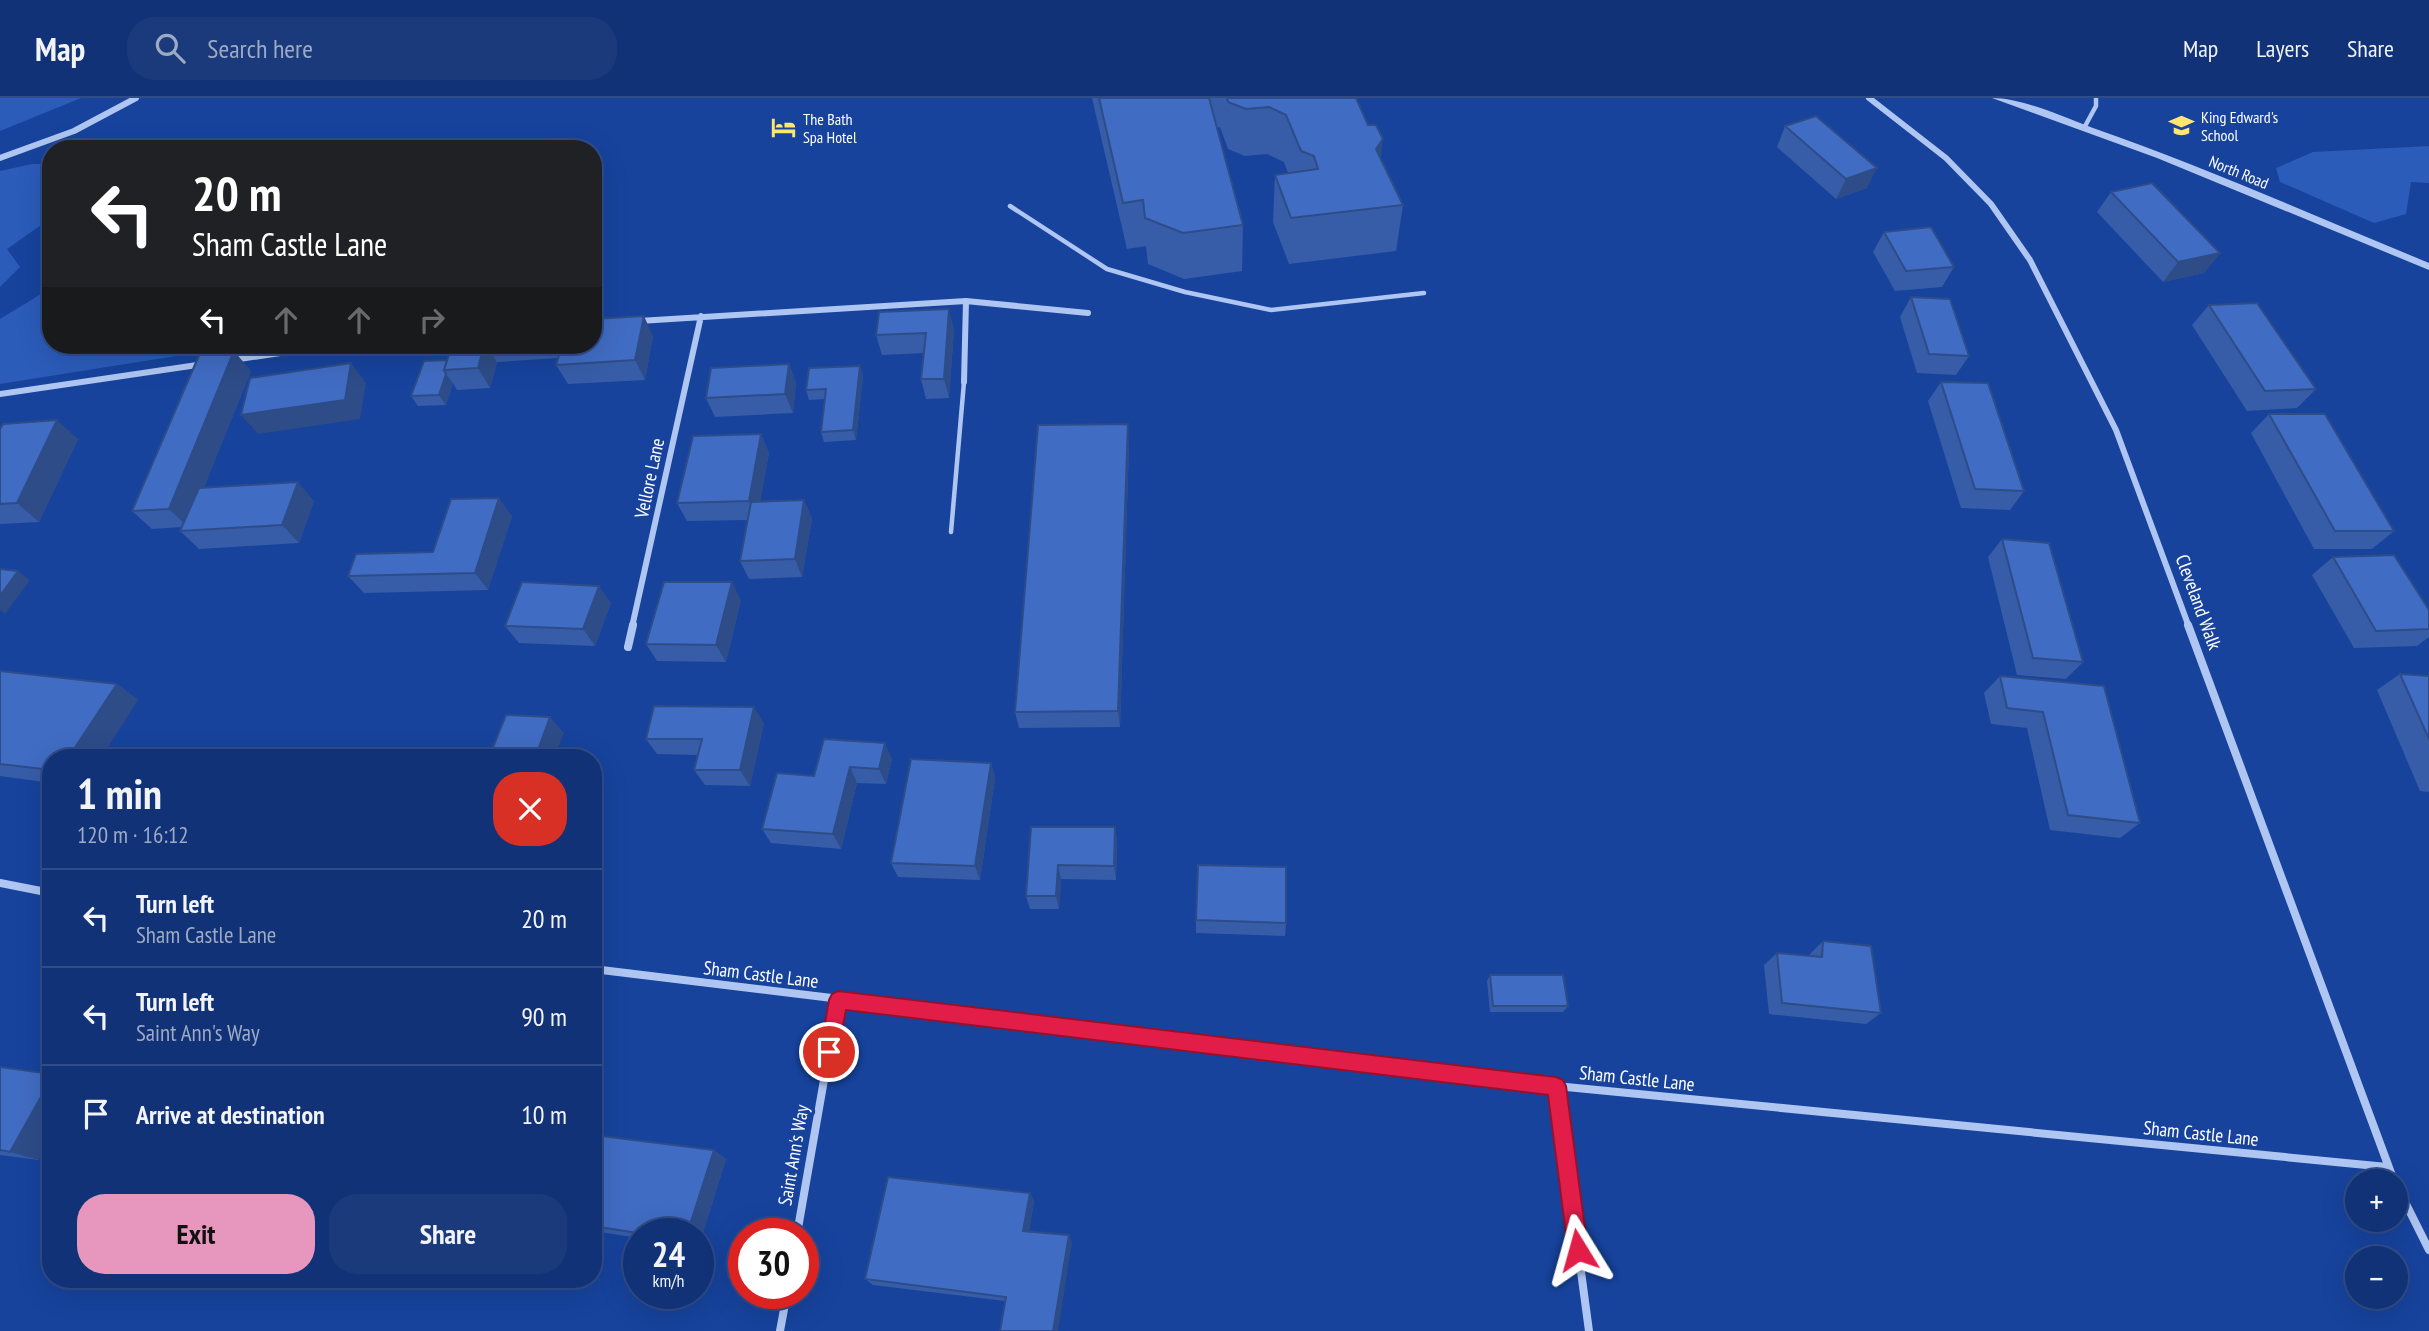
<!DOCTYPE html>
<meta charset="utf-8">
<style>
:root{--surface:#113276;--page:#1a3a7b;--text:#f1f3f6;--muted:#9caac5;--line:#304d88;--accent:#e797bd}
body{margin:0;font-family:"PT Sans Narrow",sans-serif;background:var(--page);color:var(--text);height:100vh;display:flex;flex-direction:column;font-size:26px;white-space:nowrap}
*{box-sizing:border-box;margin:0}
p{font-size:23px;color:var(--muted)}
.icon{flex:none;width:38px;height:38px;fill:none;stroke:currentColor;stroke-width:2;stroke-linecap:round;stroke-linejoin:round}
.map{position:relative;flex:1;overflow:hidden}
.drawer{position:absolute;left:42px;top:651px;width:560px;height:539px;display:flex;flex-direction:column;background:var(--surface);border-radius:28px;box-shadow:0 7px 28px #0002,0 0 0 2px var(--line)}
.drawer>*{flex:none}
.banner{position:absolute;left:42px;top:42px;width:560px;height:214px;border-radius:28px;box-shadow:0 7px 28px #0002,0 0 0 2px var(--line);background:#202124;color:#fff;overflow:hidden}
.controls{position:absolute;left:2345px;top:1071px;display:grid;gap:14px}
.controls a{display:grid;place-items:center;width:63px;height:63px;border-radius:50%;background:var(--surface);box-shadow:0 7px 28px #0002,0 0 0 2px var(--line);font-size:35px}
.speed{position:absolute;left:623px;top:1120px;display:flex;gap:14px;font-size:35px;font-weight:700;text-align:center}
.speed>*{display:grid;place-content:center;width:91px;height:91px;border-radius:50%;background:var(--surface);box-shadow:0 7px 28px #0002,0 0 0 2px var(--line);line-height:1}
.speed small{font-size:18px;font-weight:400}
.speed .limit{border:10px solid #d22;background:#fff;color:#111}
.pin{position:absolute;display:grid;place-items:center;width:60px;height:60px;color:#fff;margin:-30px;border:4px solid #fff;border-radius:50%;box-shadow:0 2px 7px #0007}
.me{position:absolute;width:77px;margin:-38px;rotate:352deg;stroke-linejoin:round;filter:drop-shadow(0 0 5px #0008)}
.turn{display:flex;align-items:center;gap:24px;height:147px;padding:0 35px;font-size:32px}
.turn .icon{width:91px;height:91px;stroke-width:2.5}
.turn b{display:block;font-size:49px;line-height:60px}
.lanes{display:flex;align-items:center;height:66px;padding:0 35px;background:#0003;justify-content:center;gap:35px;direction:ltr}
.lanes .off{opacity:.35}
.round{display:grid;place-items:center;flex:none;width:74px;height:74px;border-radius:28px;background:var(--page)}
.summary{display:flex;align-items:center;justify-content:space-between;height:119px;padding:0 35px}
h1{font-size:42px;font-weight:800;line-height:52px}
.button{display:flex;gap:14px;margin-top:auto;padding:14px 35px}
.button a{flex:1;height:80px;border-radius:28px;background:var(--accent);color:#111;font-size:28px;font-weight:800;line-height:80px;text-align:center}
.button a+a{background:var(--page);color:var(--text)}
ul{padding:0;list-style:none}
li{display:flex;align-items:center;gap:21px;height:98px;padding:0 35px;border-top:2px solid var(--line)}
li div{flex:1}
li b{display:block;font-size:26px}
li em{font-style:normal}
header{display:flex;align-items:center;gap:42px;box-sizing:border-box;height:98px;padding:0 35px;background:var(--surface);border-bottom:2px solid var(--line)}
header strong{font-size:33px}
nav{display:flex;gap:38px;margin-inline-start:auto;font-size:24px}
.search{width:490px;height:63px;background:var(--page);display:flex;align-items:center;gap:18px;box-sizing:border-box;padding:0 24px;border-radius:28px;color:var(--muted);font-size:26px}
.map>svg:first-child{display:block}
</style>
<header>
<strong>Map</strong>
<div class="search"><svg class="icon" aria-label="search" viewBox="0 0 24 24"><circle cx="10" cy="10" r="6"/><path d="M15 15l6 6"/></svg>Search here</div>
<nav><a>Map</a><a>Layers</a><a>Share</a></nav>
</header>
<div class="map">
<svg width="2429" height="1233" viewBox="0 0 2429 1233">
<rect width="100%" height="100%" fill="#17439d"/>
<path fill="#2b5cba" d="M0 0H81L0 33Z
M2429 48V85L2411 84 2406 116 2374 125 2280 84 2276 70 2313 54Z
M32 66H51V120L7 151 20 169 0 189V73Z
M51 184V247H245L0 286V221L41 196Z"/>
<g fill="none" stroke-linecap="round" stroke-linejoin="round">
<path stroke="#afc6f2" stroke-width="4.5" d="M2084 30 2096 8V0
M1010 108 1107 171 1185 194 1271 212 1424 195
M951 434 964 284"/>
<path stroke="#afc6f2" stroke-width="6" d="M1869 0 1946 60 1991 106 2030 162 2116 332 2189 529
M0 60 74 33 136 0
M639 223 966 203 1088 215
M233 262 334 247
M964 284 966 203
M0 296 204 266
M632 529 701 218"/>
<path stroke="#afc6f2" stroke-width="8" d="M2188 527 2394 1083
M628 549 633 527
M0 785 51 795
M593 871 1556 988 2387 1069
M1556 988 1589 1233
M2396 1086 2429 1152
M797 1136 838 902
M780 1233 787 1195"/>
<path fill="#afc6f2" fill-rule="evenodd" d="M1992 0C2023 0 2063 19 2093 30 2207 70 2318 119 2429 165V172L2157 60Z"/>
</g>
<path fill="#375da8" d="M1092 0H1356L1381 61 1403 107 1396 153 1289 166 1273 124 1275 77 1288 75 1284 64 1267 56 1245 58 1228 51 1220 29 1216 30 1243 127 1242 173 1184 181 1148 166 1146 148 1127 151Z
M1785 28 1867 90 1836 101 1777 49Z
M2111 94 2220 155 2204 175 2163 184 2097 114Z
M1884 134 1954 169 1942 189 1895 193 1873 154Z
M1911 199 1969 258 1956 277 1917 275 1900 219Z
M2209 207 2316 291 2297 310 2247 313 2192 227Z
M954 231 949 300 926 301 921 281 924 255 882 257 876 237Z
M653 238 645 282 568 286 556 267 558 260 497 264 490 290 457 292 453 285 446 307 418 308 411 298 447 262 452 247H593Z
M789 266 796 285 793 315 715 319 706 300Z
M860 268 863 278 856 342 824 344 821 334 825 301 809 302 806 292Z
M251 273 204 389 314 403 299 445 199 451 180 433 182 429 152 431 132 413Z
M1941 284 2024 393 2010 412 1961 410 1928 303Z
M2269 316 2394 433 2372 451H2314L2251 335Z
M0 331 78 341 39 424 0 426Z
M761 336 769 355 760 403 804 402 812 421 802 479 749 481 740 463 748 422 687 423 677 405Z
M1129 345 1120 629 1019 630 1015 614Z
M512 418 488 492 364 495 348 478 433 454Z
M2002 441 2083 564 2066 581 2017 577 1988 459Z
M2333 459 2429 512V539L2417 548 2354 550 2312 477Z
M741 502 726 564 657 563 646 546Z
M611 505 595 548 519 545 505 528Z
M0 573 117 586 138 602 51 660V685L0 678Z
M2400 576 2429 578V694L2420 693 2377 592Z
M2000 578 2104 588 2140 725 2120 740 2050 732 2027 630 1991 626 1984 595Z
M764 625 750 688 705 687 694 672 698 657 657 656 646 641Z
M824 641 892 661 886 686 857 685 841 751 771 745 762 731 814 678Z
M991 665 995 680 980 782 898 779 891 765Z
M1031 729H1115L1117 744 1116 782 1061 781 1059 811H1030L1026 798Z
M1196 822 1286 825 1285 838 1196 835Z
M1823 843 1881 915 1866 926 1769 916 1764 867 1777 855 1810 858V856Z
M1490 877 1568 908 1563 914H1490L1487 883Z
M0 969 39 1062 0 1057Z
M593 1037 714 1052 726 1061 699 1148 698 1136H639V1140L593 1133Z
M1030 1095 1034 1103 1029 1133 1072 1144 1005 1203 873 1187 865 1181Z"/>
<path fill="#2d4c88" d="M1383 41 1378 88 1376 51Z
M1877 70 1867 90 1836 101 1846 81Z
M2220 155 2204 175 2163 184 2178 164Z
M949 211 954 231 949 300 944 281Z
M644 218 653 238 645 282 635 262Z
M180 247H234L186 254Z
M484 247H486L497 264 490 290 478 270Z
M234 253 251 273 188 429 169 411Z
M351 265 366 285 360 321 258 336 241 317Z
M789 266 796 285 793 315 785 296Z
M860 268 863 278 856 342 853 332Z
M446 276 453 285 446 307 439 297Z
M57 322 78 341 39 424 17 405Z
M1128 326 1129 345 1120 629 1118 613Z
M761 336 769 355 757 422 749 403Z
M298 384 314 403 299 445 282 427Z
M499 400 512 418 488 492 475 475Z
M804 402 812 421 802 479 795 461Z
M18 473 30 482 5 516 0 512V498Z
M732 484 741 502 726 564 716 547Z
M599 488 611 505 595 548 583 531Z
M117 586 138 602 101 660H68Z
M754 609 764 625 750 688 740 672Z
M550 619 564 635 554 660H535Z
M885 645 892 661 886 686 879 671Z
M991 665 995 680 980 782 975 768Z
M850 669 857 685 841 751 833 736Z
M1115 729 1117 744 1116 782 1114 768Z
M1058 767 1061 781 1059 811 1056 798Z
M51 981V1041L39 1062 10 1054Z
M714 1052 726 1061 699 1148 698 1136H687Z
M1030 1095 1034 1103 1028 1139 1023 1133Z
M1069 1137 1072 1144 1058 1233H1053Z"/>
<path fill="#406cc3" stroke="#2d4c88" stroke-width="2" d="M1099 0H1209L1243 127 1183 135 1145 120 1143 102 1123 105Z
M1227 0H1356L1368 27H1376L1383 41 1376 51 1403 107 1291 120 1275 77 1318 71 1314 58 1301 53 1286 17 1269 9 1246 11 1228 4Z
M1816 18 1877 70 1846 81 1785 28Z
M2152 85 2220 155 2178 164 2111 94Z
M1931 129 1954 169 1906 173 1884 134Z
M1911 199 1950 201 1969 258 1929 256Z
M2257 205 2316 291 2265 293 2209 207Z
M949 211 944 281H921L926 235 876 237 879 214Z
M644 218 635 262 556 267 562 247H593V221Z
M452 247H484L478 270 444 272Z
M234 253 169 411 132 413 200 255Z
M447 262 444 272 446 276 439 297 411 298 424 263Z
M351 265 345 302 241 317 250 280Z
M789 266 785 296 706 300 711 270Z
M860 268 853 332 821 334 826 291 806 292 809 270Z
M1941 284 1988 285 2024 393 1975 391Z
M2269 316H2325L2394 433H2335Z
M57 322 17 405 0 406V331L3 326Z
M1128 326 1118 613 1015 614 1038 327Z
M761 336 749 403 677 405 693 338Z
M298 384 282 427 180 433 199 390Z
M499 400 475 475 348 478 356 456 433 454 451 401Z
M804 402 795 461 740 463 751 404Z
M2002 441 2049 445 2083 564 2033 560Z
M2394 457 2429 512V531L2376 533 2333 459Z
M0 471 18 473 0 498Z
M522 484 599 488 583 531 505 528Z
M664 484H732L716 547 646 546Z
M0 573 117 586 68 660H51V672L0 666Z
M2400 576 2429 578V641Z
M2000 578 2104 588 2140 725 2068 717 2043 614 2007 610Z
M654 608 754 609 740 672H694L702 641H646Z
M506 617 550 619 535 660H466L467 657 489 659Z
M824 641 885 645 879 671 850 669 833 736 762 731 777 675 814 678Z
M911 661 991 665 975 768 891 765Z
M1031 729H1115L1114 768 1058 767 1056 798H1026Z
M1198 767 1286 769V825L1196 822Z
M1823 843 1871 848 1881 915 1782 905 1777 855 1822 859Z
M1490 877H1563L1568 908H1493Z
M0 969 51 976V981L10 1054 0 1052Z
M593 1037 714 1052 687 1136H644L593 1128Z
M51 1066V1085L42 1084Z
M888 1079 1030 1095 1023 1133 1069 1137 1053 1233H1000L1006 1199 865 1181Z"/>
<path fill="#e11d48" stroke="#92132f" stroke-width="2" d="M838 893 1556 979 1563 982 1566 988 1588 1152 1585 1158 1578 1161 1571 1158 1568 1152 1548 997 846 912 838 954 835 960 829 963 822 960 820 954 829 902 832 896Z"/>
<defs>
<symbol id="school-bare" viewBox="-9 -9 18 18"><path d="M0-5L7-2L0 1L-7-2ZM-4 1L0 2.5L4 1V4Q0 6-4 4Z" fill="#ffe670" stroke="#17439d" stroke-width="2.5" paint-order="stroke"/></symbol>
<symbol id="hotel-bare" viewBox="-9 -9 18 18"><path d="M-6-4.5h1.5V1H6V5H4.5V3h-9V5H-6ZM-4 0a1.8 1.8 0 1 1 3.6 0ZM.5 0V-2.5h3Q6-2.5 6 0Z" fill="#ffe670" stroke="#17439d" stroke-width="2.5" paint-order="stroke"/></symbol>
</defs>
<g fill-rule="evenodd">
<use href="#school-bare" x="2164" y="10" width="35" height="35"/>
<use href="#hotel-bare" x="766" y="12" width="35" height="35"/>
</g>
<g text-anchor="middle" dominant-baseline="central" stroke-width="7" stroke-linejoin="round" paint-order="stroke">
<g font-size="16" fill="#fff" stroke="#17439d" text-anchor="start">
<text x="2201" y="19">King Edward's<tspan x="2201" dy="18">School</tspan></text>
<text x="803" y="21">The Bath<tspan x="803" dy="18">Spa Hotel</tspan></text>
</g>
<g font-size="16" fill="#fff" stroke="#17439d">
<text transform="translate(2239 74) rotate(22)">North Road</text>
</g>
<g font-size="19" fill="#fff" stroke="#17439d">
<text transform="translate(649 380) rotate(-78)">Vellore Lane</text>
<text transform="translate(2199 504) rotate(70)">Cleveland Walk</text>
<text transform="translate(761 876) rotate(7)">Sham Castle Lane</text>
<text transform="translate(1637 980) rotate(6)">Sham Castle Lane</text>
<text transform="translate(2201 1035) rotate(6)">Sham Castle Lane</text>
<text transform="translate(793 1057) rotate(-80)">Saint Ann's Way</text>
</g>
</g>
</svg>
<div class="controls">
<a>+</a>
<a>−</a>
</div>
<div class="speed"><div>24<small>km/h</small></div><div class="limit">30</div></div>
<div class="pin" style="left:829px;top:954px;background:#d93025"><svg class="icon" aria-label="arrive" viewBox="0 0 24 24"><path d="M6 21V4h12l-3 4 3 4H6"/></svg></div>
<svg class="me" style="left:1578px;top:1152px" viewBox="-20 -20 40 40"><path d="M0-17L14 15 0 8-14 15z" fill="#e11d48" stroke="#fff" stroke-width="4"/></svg>
<div class="banner">
<div class="turn"><svg class="icon" aria-label="left" viewBox="0 0 24 24"><path d="M17 20v-9H6M10 6l-5 5 5 5"/></svg><div><b>20 m</b>Sham Castle Lane</div></div>
<div class="lanes"><svg class="icon" aria-label="left" viewBox="0 0 24 24"><path d="M17 20v-9H6M10 6l-5 5 5 5"/></svg><svg class="icon off" aria-label="ahead" viewBox="0 0 24 24"><path d="M12 20V5M6 11l6-6 6 6"/></svg><svg class="icon off" aria-label="ahead" viewBox="0 0 24 24"><path d="M12 20V5M6 11l6-6 6 6"/></svg><svg class="icon off" aria-label="right" viewBox="0 0 24 24"><path d="M7 20v-9h11M14 6l5 5-5 5"/></svg></div>
</div>
<section class="drawer">
<div class="summary"><div><h1>1 min</h1><p>120 m · 16:12</p></div><a class="round" style="background:#d93025;color:#fff"><svg class="icon" aria-label="close" viewBox="0 0 24 24"><path d="M6 6l12 12M18 6L6 18"/></svg></a></div>
<ul>
<li><svg class="icon" aria-label="left" viewBox="0 0 24 24"><path d="M17 20v-9H6M10 6l-5 5 5 5"/></svg><div><b>Turn left</b><p>Sham Castle Lane</p></div><em>20 m</em></li>
<li><svg class="icon" aria-label="left" viewBox="0 0 24 24"><path d="M17 20v-9H6M10 6l-5 5 5 5"/></svg><div><b>Turn left</b><p>Saint Ann's Way</p></div><em>90 m</em></li>
<li><svg class="icon" aria-label="arrive" viewBox="0 0 24 24"><path d="M6 21V4h12l-3 4 3 4H6"/></svg><div><b>Arrive at destination</b></div><em>10 m</em></li>
</ul>
<div class="button"><a>Exit</a><a>Share</a></div>
</section>
</div>
